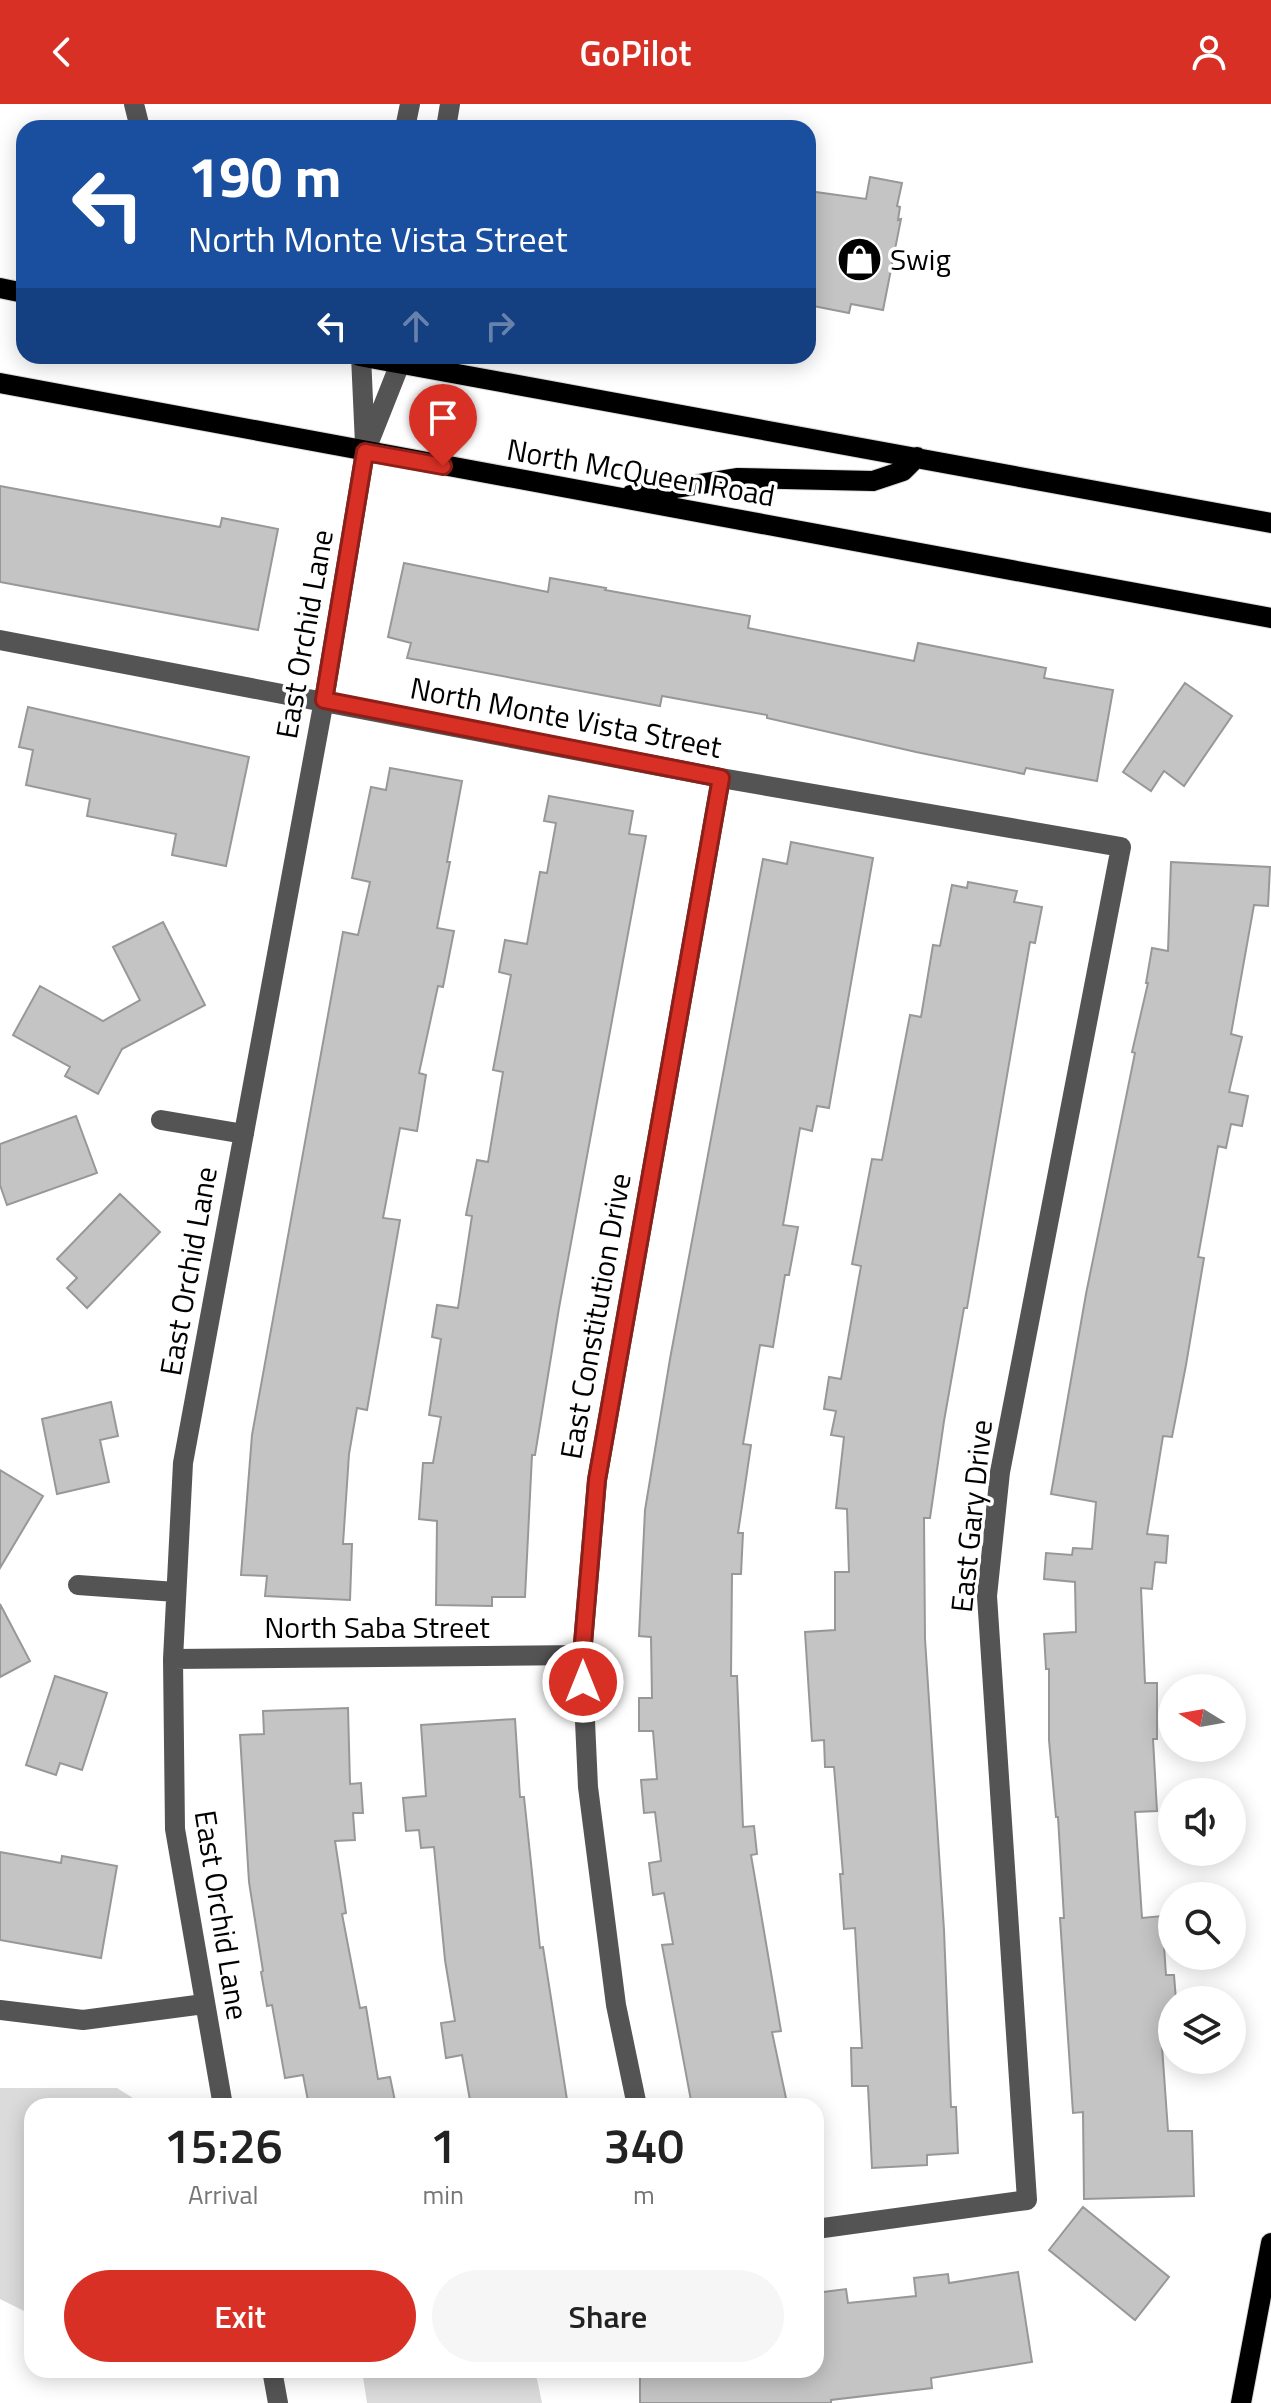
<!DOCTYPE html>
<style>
:root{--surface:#fff;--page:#f6f6f6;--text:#222;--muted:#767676;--accent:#d93025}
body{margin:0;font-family:"Titillium Web",sans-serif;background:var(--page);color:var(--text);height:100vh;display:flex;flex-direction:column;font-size:30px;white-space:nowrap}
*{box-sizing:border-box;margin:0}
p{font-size:26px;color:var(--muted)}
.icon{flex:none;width:44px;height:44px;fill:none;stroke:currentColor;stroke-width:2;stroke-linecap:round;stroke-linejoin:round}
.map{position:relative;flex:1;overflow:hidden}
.details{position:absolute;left:24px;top:1994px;width:800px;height:280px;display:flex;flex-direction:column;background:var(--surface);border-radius:24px;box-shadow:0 4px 20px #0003}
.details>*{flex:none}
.banner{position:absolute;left:16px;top:16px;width:800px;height:244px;border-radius:24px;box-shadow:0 4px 20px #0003;background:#1a4fa0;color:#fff;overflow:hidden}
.needle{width:52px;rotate:281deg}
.controls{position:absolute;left:1158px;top:1570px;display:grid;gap:16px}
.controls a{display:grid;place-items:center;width:88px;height:88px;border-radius:50%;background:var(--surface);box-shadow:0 4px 20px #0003;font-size:40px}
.pin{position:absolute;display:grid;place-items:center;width:68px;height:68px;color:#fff;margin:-82px -34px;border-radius:50% 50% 50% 0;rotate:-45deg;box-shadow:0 0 8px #0007}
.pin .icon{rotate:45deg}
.me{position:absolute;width:88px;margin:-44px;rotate:0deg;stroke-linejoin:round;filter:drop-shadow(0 0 6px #0008)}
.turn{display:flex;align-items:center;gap:28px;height:168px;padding:0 40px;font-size:36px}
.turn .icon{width:104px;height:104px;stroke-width:2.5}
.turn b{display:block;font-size:56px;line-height:68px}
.lanes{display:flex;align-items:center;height:76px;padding:0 40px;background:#0003;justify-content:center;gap:40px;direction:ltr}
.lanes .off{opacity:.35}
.eta{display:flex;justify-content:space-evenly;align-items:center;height:136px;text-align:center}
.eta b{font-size:48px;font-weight:600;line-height:56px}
.action{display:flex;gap:16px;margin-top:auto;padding:16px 40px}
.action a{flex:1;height:92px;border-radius:48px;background:var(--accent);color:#fff;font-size:32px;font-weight:600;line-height:92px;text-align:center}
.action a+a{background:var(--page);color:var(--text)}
header{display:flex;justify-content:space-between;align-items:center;height:104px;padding:0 40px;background:var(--accent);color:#fff;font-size:36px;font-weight:600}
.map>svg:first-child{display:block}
</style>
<header><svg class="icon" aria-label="back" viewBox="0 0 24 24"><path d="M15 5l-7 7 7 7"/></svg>GoPilot<svg class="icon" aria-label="person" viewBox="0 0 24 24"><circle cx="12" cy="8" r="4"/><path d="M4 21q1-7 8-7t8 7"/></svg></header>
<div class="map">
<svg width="1271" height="2299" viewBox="0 0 1271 2299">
<rect width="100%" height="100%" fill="#fff"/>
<path fill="#dbdbdb" d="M0 1984H117L141 1999 142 2002H32V2211L0 2195Z
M362 2266H530L537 2275 542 2299H367Z"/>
<path fill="#c4c4c4" stroke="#989898" stroke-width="2" d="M870 73 902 79 897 102 900 103 898 116 901 115 883 206 851 200 849 209 808 201V87L866 95Z
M0 382 220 423 222 414 278 425 258 526 0 478Z
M404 459 548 488 550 474 606 484 605 486 750 512 748 524 914 557 918 539 1046 564 1044 574 1113 586 1097 677 1026 664 1024 670 916 648 767 614V611L662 592 660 602 407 554 411 539 388 533Z
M1185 579 1232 612 1184 682 1164 667 1151 687 1123 668Z
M28 603 249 653 226 762 172 751 176 730 87 712 90 695 26 681 33 646 19 643Z
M390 664 462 677 447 758H450L437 824 454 827 443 883 438 882 419 969 426 971 417 1027 400 1024 383 1114 400 1116 367 1306 357 1304 349 1350 343 1440H352L350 1496 265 1492 267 1472 241 1471 252 1331 343 828 358 831 370 778 352 774 371 683 386 686Z
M549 692 633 707 629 730 646 732 559 1204 535 1351H532L525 1493H492V1502L436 1501 437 1417 419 1415 423 1359H433L441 1313 429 1311 441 1235 432 1233 437 1201 458 1204 472 1112 466 1111 477 1056 488 1058 503 968 493 966 511 871 499 868 505 836 527 840 540 768 547 769 556 719 544 717Z
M791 738 873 754 829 1004 817 1002 812 1027 800 1024 783 1121 798 1123 789 1171H785L773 1243 760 1241 743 1340 751 1341 738 1429H743L741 1470H732L731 1572H737L743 1723 754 1722 757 1750 751 1751 781 1927 772 1928 787 1999 772 2002H692L662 1841 673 1840 664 1789 653 1791 649 1759 661 1757 655 1708 644 1709 641 1676 657 1675 653 1627H639V1594H652L651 1533 639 1532 645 1406 670 1255 763 755 787 760Z
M1171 758 1270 763 1268 802 1254 801 1231 930 1242 933 1229 988 1248 992 1242 1022 1231 1020 1226 1044 1218 1042 1198 1153 1204 1154 1186 1261 1172 1333 1163 1332 1147 1430 1168 1432 1166 1459 1155 1458 1152 1485 1141 1484 1145 1579H1157V1635H1153L1157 1707 1135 1708 1142 1814 1162 1812 1166 1871H1174L1176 1896H1172V1928H1161L1168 2027H1192L1194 2092 1084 2095 1083 2008 1073 2009 1060 1814H1064L1058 1713H1056L1049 1636V1565H1046L1044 1530 1076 1528 1075 1478 1044 1475 1046 1449 1072 1451 1073 1444 1092 1445 1096 1398 1051 1390 1086 1190 1135 949 1132 948 1148 879H1146L1152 844 1168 847Z
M968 778 1017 787 1014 798 1042 803 1035 839 1030 838 967 1204H964L944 1317 930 1414H924L925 1535 944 1826 951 2003H956L958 2049 927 2051V2061L872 2064 868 1982H852L851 1944H862L855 1824 844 1825 840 1770H843L834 1663H825L824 1636 812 1637 805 1528 835 1526V1468H849L847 1405 836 1404 844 1333 831 1331 836 1307 824 1305 829 1273 841 1275 861 1162 852 1160 872 1055 882 1056 910 911 921 913 933 841 940 842 952 781 967 784Z
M163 818 205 901 122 945 98 990 65 972 70 963 13 931 40 882 103 917 140 896 113 843Z
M76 1012 97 1069 7 1101 0 1081V1040Z
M120 1090 160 1128 87 1204 67 1184 77 1174 57 1155Z
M111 1298 118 1332 100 1336 109 1378 57 1390 42 1315Z
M0 1366 43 1392 0 1464Z
M0 1500 30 1557 0 1573Z
M55 1572 107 1589 82 1666 60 1659 56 1671 26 1661Z
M348 1604 350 1680 361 1679 363 1709H353L355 1736 335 1737 346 1809 342 1810 360 1904 366 1903 378 1975 390 1973 396 2002H309L303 1971 285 1974 272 1901 267 1902 261 1868 263 1867 249 1778 240 1631 264 1630 263 1607Z
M515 1615 520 1693H524L540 1844 543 1843 568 2002H471L462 1951 446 1954 441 1919 455 1917 445 1856 434 1743 421 1744 419 1726 406 1727 403 1694 426 1692 421 1621Z
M0 1748 61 1759 62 1752 117 1762 101 1854 0 1836Z
M1083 2103 1169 2173 1135 2216 1049 2146Z
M1018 2168 1032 2258 931 2274 932 2284 831 2296V2299H640V2266H816V2189L846 2185 848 2199 916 2192 914 2174 948 2170 949 2179Z"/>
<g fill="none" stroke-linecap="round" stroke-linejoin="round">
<defs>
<path id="major" d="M0 184 24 189
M359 252 1271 419
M0 279 1271 514
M631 391 738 374 873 377 903 367 917 353
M1241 2299 1271 2139"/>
</defs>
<use href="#major" stroke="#dbdbdb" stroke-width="22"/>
<path stroke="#545454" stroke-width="20" d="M134 0 140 24
M405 24 410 0
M446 24 450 0
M361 252 365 340
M0 536 721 674 1121 743 1000 1368 987 1492 1027 2096 816 2125
M161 1016 244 1030
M78 1481 176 1488
M173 1555 582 1551
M0 1906 83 1916 204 1900
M223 2002 175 1725 173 1555 183 1359 324 596 365 348 403 252
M637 2002 616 1901 588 1683 582 1551 597 1376 721 674
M272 2266 278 2299"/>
<use href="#major" stroke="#000" stroke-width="20"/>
</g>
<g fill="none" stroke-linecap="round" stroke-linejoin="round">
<defs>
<path id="route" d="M443 362 365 348 324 596 721 674 597 1376 582 1551 583 1578"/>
</defs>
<use href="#route" stroke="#8d1f18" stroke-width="20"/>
<use href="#route" stroke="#d93025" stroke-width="14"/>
</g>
<defs>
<symbol id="shop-disc" viewBox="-11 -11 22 22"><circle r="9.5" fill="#000" stroke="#fff"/><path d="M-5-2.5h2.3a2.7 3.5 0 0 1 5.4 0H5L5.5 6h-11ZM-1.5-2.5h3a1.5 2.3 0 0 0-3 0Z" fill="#fff"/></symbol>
</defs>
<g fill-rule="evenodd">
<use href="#shop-disc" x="834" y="130" width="51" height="51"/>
</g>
<g text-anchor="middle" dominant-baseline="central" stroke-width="7" stroke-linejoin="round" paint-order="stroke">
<g font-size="30" fill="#000" stroke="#fff" text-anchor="start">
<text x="890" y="155">Swig</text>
</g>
<g font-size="30" fill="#000" stroke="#fff">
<text transform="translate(641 368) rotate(10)">North McQueen Road</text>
<text transform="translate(304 530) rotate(-80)">East Orchid Lane</text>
<text transform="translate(566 613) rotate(11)">North Monte Vista Street</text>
<text transform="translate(188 1167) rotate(-80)">East Orchid Lane</text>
<text transform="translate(595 1212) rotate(-80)">East Constitution Drive</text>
<text transform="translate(971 1412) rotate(-84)">East Gary Drive</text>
<text x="377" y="1523">North Saba Street</text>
<text transform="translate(222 1811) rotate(81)">East Orchid Lane</text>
</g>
</g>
</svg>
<div class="controls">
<a><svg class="needle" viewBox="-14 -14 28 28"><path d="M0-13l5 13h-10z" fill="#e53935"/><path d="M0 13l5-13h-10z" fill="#767676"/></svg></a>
<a><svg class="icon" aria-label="sound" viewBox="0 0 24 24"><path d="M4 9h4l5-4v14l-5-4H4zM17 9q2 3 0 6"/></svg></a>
<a><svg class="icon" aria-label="search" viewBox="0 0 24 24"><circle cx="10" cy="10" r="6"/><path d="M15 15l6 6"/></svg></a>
<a><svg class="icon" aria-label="layers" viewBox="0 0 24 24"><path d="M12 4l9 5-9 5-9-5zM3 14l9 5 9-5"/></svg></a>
</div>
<div class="pin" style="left:443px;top:362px;background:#d93025"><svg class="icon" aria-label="arrive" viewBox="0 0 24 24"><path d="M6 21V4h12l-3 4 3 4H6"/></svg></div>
<svg class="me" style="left:583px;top:1578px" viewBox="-20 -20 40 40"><circle r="17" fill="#d93025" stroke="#fff" stroke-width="3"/><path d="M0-11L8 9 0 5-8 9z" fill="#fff"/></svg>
<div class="banner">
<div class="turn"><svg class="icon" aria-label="left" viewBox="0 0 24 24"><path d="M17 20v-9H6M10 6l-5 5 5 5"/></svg><div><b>190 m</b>North Monte Vista Street</div></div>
<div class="lanes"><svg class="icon" aria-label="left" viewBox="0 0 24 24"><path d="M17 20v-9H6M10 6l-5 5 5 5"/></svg><svg class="icon off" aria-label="ahead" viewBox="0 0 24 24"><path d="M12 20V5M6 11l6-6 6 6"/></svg><svg class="icon off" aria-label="right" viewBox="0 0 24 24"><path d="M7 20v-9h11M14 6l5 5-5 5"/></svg></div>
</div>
<section class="details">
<div class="eta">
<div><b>15:26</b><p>Arrival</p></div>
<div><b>1</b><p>min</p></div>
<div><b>340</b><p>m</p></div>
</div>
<div class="action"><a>Exit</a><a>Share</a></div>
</section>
</div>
